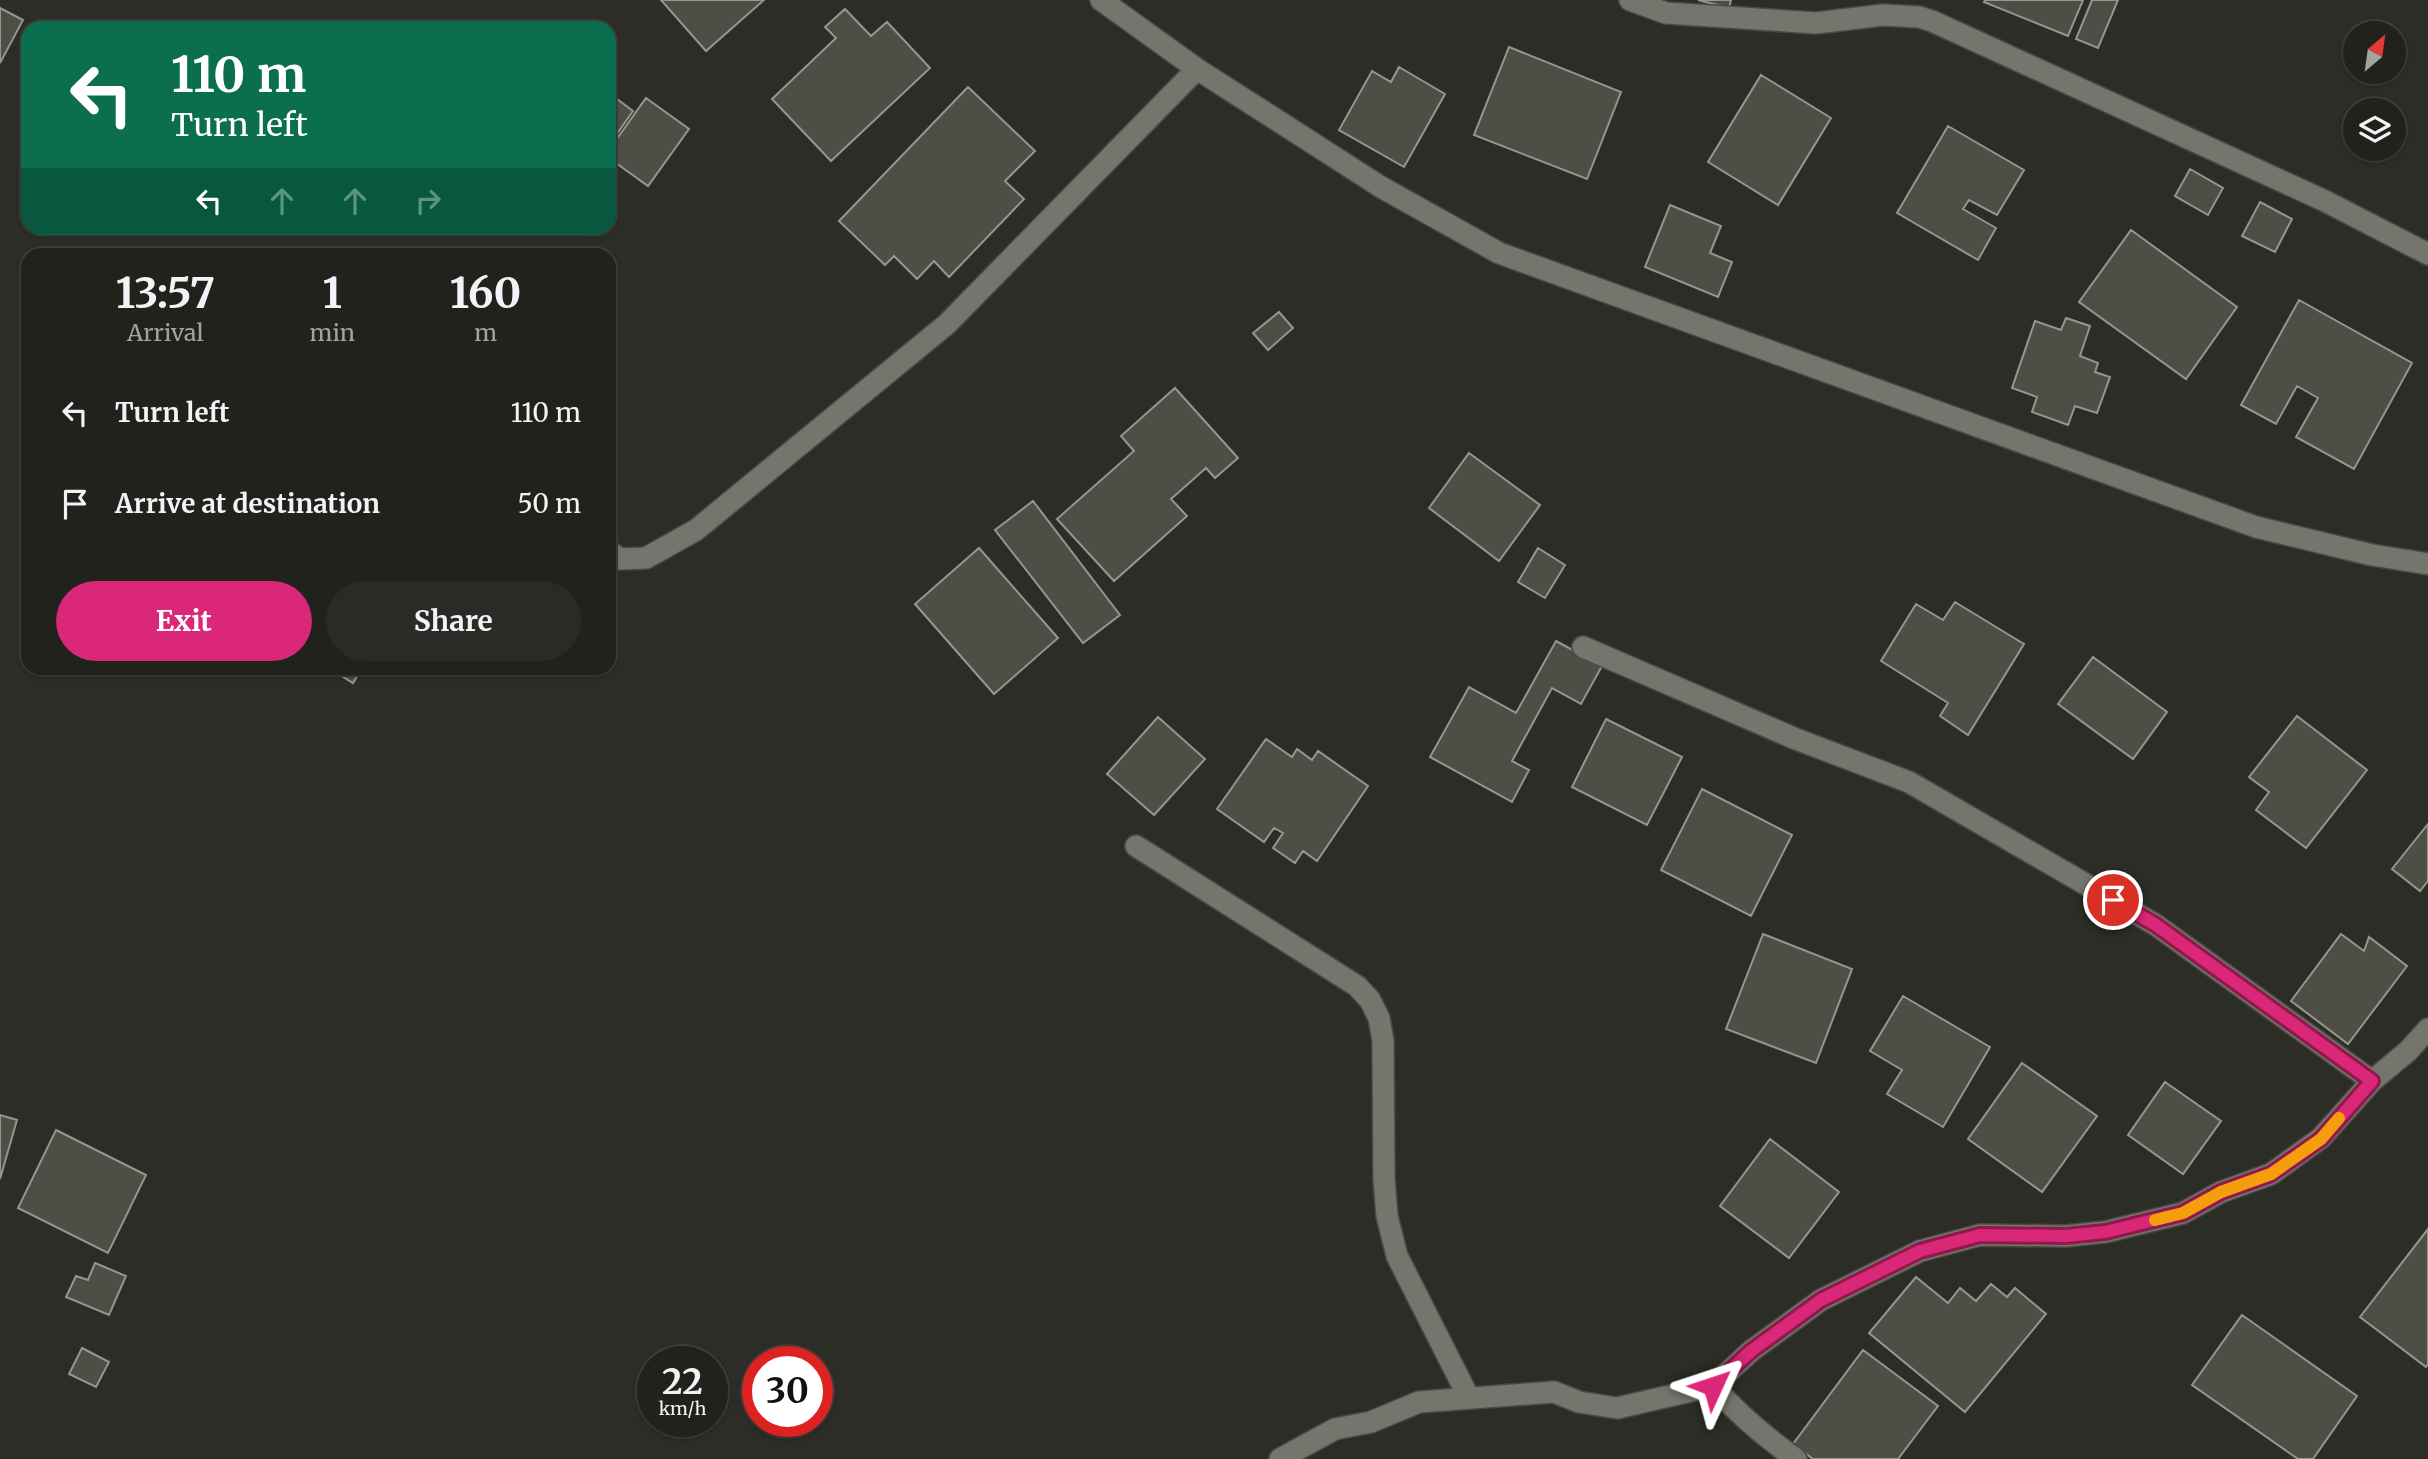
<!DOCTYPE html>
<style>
:root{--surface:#22221d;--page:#2a2a26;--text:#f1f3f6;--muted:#a2a4a4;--line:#3f3f3b;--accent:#db2777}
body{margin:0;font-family:Merriweather,serif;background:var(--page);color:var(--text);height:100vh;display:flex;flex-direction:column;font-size:26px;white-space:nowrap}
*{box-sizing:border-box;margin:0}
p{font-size:23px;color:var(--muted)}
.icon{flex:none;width:38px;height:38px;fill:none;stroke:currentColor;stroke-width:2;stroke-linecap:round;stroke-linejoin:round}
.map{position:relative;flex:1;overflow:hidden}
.panel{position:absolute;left:21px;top:248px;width:595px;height:427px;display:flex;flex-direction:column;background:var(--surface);border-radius:21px;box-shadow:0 2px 5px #0004,0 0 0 2px var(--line)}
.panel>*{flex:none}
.banner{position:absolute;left:21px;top:21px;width:595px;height:214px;border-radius:21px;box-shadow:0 2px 5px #0004,0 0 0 2px var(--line);background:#0b6e4f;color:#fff;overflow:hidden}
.needle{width:46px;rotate:29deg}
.controls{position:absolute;left:2343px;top:21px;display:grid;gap:14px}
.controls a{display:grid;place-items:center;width:63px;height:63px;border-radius:50%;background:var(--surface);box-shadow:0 2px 5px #0004,0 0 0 2px var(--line);font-size:35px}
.speed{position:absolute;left:637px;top:1346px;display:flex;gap:14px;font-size:35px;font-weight:700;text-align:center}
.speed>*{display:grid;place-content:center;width:91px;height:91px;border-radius:50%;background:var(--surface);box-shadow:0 2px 5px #0004,0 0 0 2px var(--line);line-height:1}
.speed small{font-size:18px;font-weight:400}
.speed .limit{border:10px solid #d22;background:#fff;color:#111}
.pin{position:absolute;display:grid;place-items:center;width:60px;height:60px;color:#fff;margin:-30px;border:4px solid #fff;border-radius:50%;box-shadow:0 2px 7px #0007}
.me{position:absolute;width:77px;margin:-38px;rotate:48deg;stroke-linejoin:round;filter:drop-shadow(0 0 5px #0008)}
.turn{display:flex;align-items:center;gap:24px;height:147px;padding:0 35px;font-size:32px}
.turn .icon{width:91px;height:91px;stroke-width:2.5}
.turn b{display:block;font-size:49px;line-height:60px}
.lanes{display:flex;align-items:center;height:66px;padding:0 35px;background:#0003;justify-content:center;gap:35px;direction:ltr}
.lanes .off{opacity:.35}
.eta{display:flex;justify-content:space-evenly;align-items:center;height:119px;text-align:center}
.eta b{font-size:42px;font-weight:700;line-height:49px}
.action{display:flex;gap:14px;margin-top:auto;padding:14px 35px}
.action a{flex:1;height:80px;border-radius:42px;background:var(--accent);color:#fff;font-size:28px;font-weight:700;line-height:80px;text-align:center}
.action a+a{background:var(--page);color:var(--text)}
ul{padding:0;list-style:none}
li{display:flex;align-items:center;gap:21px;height:91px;padding:0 35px}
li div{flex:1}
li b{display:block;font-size:26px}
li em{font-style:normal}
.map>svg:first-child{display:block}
</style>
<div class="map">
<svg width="2428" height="1459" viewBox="0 0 2428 1459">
<rect width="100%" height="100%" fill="#2d2d27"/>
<path fill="#4e4e47" stroke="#96968e" stroke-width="2" d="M661 0H764L706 51Z
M1698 0H1731L1729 8Z
M1985 0H2083L2068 36 1984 2Z
M2092 0H2118L2098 48 2076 39Z
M0 8 23 20 0 63Z
M845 9 871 36 887 22 930 68 831 161 772 99 836 38 825 27Z
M1509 47 1621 92 1587 179 1474 135Z
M1399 67 1445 94 1404 167 1339 130 1372 71 1391 82Z
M1761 75 1831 118 1778 205 1708 162Z
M968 87 1035 151 1005 181 1024 199 949 277 934 261 917 279 894 256 885 265 839 221Z
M609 93 633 111 609 145Z
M646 98 689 129 648 186 609 158V150Z
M1948 126 2024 170 1997 215 1969 200 1963 209 1996 228 1978 260 1897 213Z
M2190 169 2223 188 2208 215 2175 196Z
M2260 202 2292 219 2275 252 2242 236Z
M1670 205 1721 226 1710 253 1732 262 1718 297 1645 267Z
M2131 230 2237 307 2186 379 2079 302Z
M2299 300 2412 363 2354 469 2296 437 2318 398 2297 386 2276 424 2241 405Z
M1279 312 1293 328 1268 350 1253 333Z
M2066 318 2090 326 2080 356 2098 363 2095 372 2110 377 2097 413 2075 406 2068 425 2032 412 2037 397 2012 388 2035 321 2061 330Z
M1175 388 1238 458 1215 478 1206 468 1171 499 1187 516 1114 581 1057 519 1134 451 1121 436Z
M1469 453 1540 505 1499 561 1429 508Z
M1033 501 1120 615 1083 643 995 530Z
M979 548 1058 638 994 694 915 604Z
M1538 548 1565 565 1545 598 1518 582Z
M1955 602 2024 644 1968 735 1940 716 1948 703 1881 661 1916 604 1943 620Z
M1556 641 1602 666 1581 704 1552 688 1512 761 1529 770 1512 802 1430 757 1469 687 1516 713Z
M2093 657 2167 712 2133 759 2058 704Z
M329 668H362L353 683Z
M2297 716 2367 770 2306 848 2256 810 2269 792 2249 777Z
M1158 717 1205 759 1154 815 1107 774Z
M1606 719 1682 757 1647 825 1572 787Z
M1266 739 1292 757 1297 749 1312 760 1318 751 1368 786 1317 861 1303 851 1295 863 1273 848 1283 833 1274 828 1264 842 1217 809Z
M1702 789 1792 835 1751 916 1661 870Z
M2428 824V881L2420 891 2392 869Z
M1763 934 1852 969 1816 1063 1726 1029Z
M2341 934 2364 951 2369 937 2407 966 2348 1044 2291 1001Z
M1903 996 1990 1047 1943 1127 1887 1094 1902 1070 1870 1051Z
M2022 1063 2097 1116 2042 1192 1968 1139Z
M2165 1082 2221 1121 2183 1174 2128 1135Z
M0 1115 17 1120 0 1179Z
M56 1130 146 1175 108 1253 18 1208Z
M1770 1139 1839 1192 1789 1258 1720 1206Z
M2428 1229V1364L2426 1367 2360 1317Z
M95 1263 126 1276 109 1315 66 1297 76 1276 88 1280Z
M1916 1277 1948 1303 1960 1288 1976 1301 1991 1284 2007 1297 2015 1288 2046 1314 1965 1412 1869 1333Z
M2242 1315 2357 1396 2313 1459H2298L2192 1385Z
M82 1348 109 1362 96 1387 69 1374Z
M1863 1350 1938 1406 1898 1459H1813L1793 1444Z"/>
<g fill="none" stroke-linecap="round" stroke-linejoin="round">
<defs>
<path id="street" d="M1101 0 1197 69 1381 187 1499 253 2256 527 2372 555 2428 564
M1630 0 1666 13 1816 23 1883 15 1919 17 1932 21 2325 201 2428 254
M609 551 620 559 646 558 696 530 947 324 1197 69
M1583 647 1796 739 1909 782 2156 925 2372 1081
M1136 846 1357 986 1370 1000 1379 1018 1383 1041 1384 1179 1387 1216 1397 1256 1469 1398
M1713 1386C1738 1414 1765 1437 1796 1459
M1280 1459 1335 1429 1371 1422 1419 1402 1554 1392 1579 1402 1617 1408 1713 1386 1751 1351 1821 1300 1920 1251 1980 1235 2066 1236 2105 1232 2183 1213 2221 1192 2271 1174 2321 1138 2372 1081 2408 1051 2428 1029"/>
</defs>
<use href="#street" stroke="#4a4a45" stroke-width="24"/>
<use href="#street" stroke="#75756d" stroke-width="21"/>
</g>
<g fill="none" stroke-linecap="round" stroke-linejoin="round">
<defs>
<path id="route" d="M1713 1386 1751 1351 1821 1300 1920 1251 1980 1235 2066 1236 2105 1232 2183 1213 2221 1192 2271 1174 2321 1139 2372 1081 2156 925 2113 900"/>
</defs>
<use href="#route" stroke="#8e194d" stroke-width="18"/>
<use href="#route" stroke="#db2777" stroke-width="12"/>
<path stroke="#f59e0b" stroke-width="12" d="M2155 1220 2183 1213 2221 1192 2271 1174 2321 1139 2339 1118"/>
</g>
</svg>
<div class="controls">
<a><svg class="needle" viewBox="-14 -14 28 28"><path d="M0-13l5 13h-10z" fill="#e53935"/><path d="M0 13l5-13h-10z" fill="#a2a4a4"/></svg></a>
<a><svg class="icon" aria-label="layers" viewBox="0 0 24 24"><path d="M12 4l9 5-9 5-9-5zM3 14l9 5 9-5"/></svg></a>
</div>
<div class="speed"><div>22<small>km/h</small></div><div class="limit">30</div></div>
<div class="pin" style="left:2113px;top:900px;background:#d93025"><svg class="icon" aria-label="arrive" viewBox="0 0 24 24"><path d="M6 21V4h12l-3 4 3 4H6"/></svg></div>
<svg class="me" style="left:1713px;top:1386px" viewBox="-20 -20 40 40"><path d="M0-17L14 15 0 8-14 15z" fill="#db2777" stroke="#fff" stroke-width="4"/></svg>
<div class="banner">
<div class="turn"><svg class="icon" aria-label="left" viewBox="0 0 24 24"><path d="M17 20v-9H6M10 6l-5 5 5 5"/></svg><div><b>110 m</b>Turn left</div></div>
<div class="lanes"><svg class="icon" aria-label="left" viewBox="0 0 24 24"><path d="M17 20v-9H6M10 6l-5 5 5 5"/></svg><svg class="icon off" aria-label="ahead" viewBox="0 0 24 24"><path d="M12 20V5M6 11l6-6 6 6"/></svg><svg class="icon off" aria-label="ahead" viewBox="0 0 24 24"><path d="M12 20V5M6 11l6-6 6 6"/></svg><svg class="icon off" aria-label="right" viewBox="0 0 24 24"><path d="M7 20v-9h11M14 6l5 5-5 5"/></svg></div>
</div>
<section class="panel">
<div class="eta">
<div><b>13:57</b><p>Arrival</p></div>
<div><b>1</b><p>min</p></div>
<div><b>160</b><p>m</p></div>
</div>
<ul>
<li><svg class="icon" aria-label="left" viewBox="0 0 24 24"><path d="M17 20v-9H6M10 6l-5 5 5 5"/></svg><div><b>Turn left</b></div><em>110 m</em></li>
<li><svg class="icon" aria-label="arrive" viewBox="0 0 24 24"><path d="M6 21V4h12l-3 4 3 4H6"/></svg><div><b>Arrive at destination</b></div><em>50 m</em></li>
</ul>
<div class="action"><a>Exit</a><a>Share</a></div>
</section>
</div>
